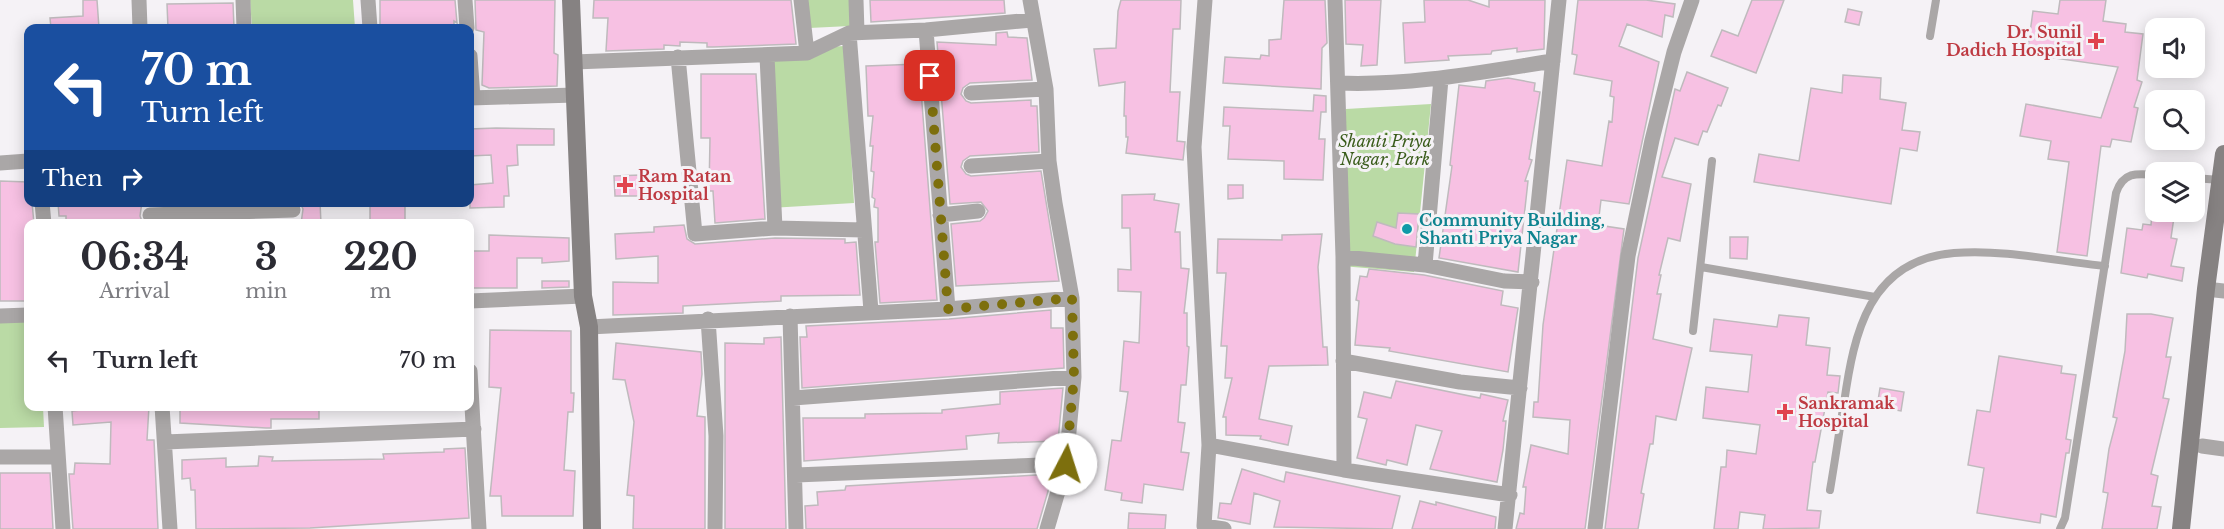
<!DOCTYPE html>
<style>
:root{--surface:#fff;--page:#f7f7f7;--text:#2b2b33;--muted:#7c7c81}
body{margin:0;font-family:"Libre Baskerville",serif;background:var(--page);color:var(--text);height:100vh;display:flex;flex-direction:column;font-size:22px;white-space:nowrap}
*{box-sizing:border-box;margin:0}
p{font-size:20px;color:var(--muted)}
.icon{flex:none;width:33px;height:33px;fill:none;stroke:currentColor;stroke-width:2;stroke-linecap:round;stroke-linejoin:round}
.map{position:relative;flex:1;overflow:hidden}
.drawer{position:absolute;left:24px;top:219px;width:450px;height:192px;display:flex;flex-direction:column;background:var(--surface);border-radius:12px;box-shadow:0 3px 15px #0003}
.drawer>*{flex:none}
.top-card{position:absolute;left:24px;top:24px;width:450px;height:183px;border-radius:12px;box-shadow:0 3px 15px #0003;background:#1a4fa0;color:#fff;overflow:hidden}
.tools{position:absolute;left:2145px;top:18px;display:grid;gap:12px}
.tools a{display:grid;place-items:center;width:60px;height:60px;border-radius:12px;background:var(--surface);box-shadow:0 3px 15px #0003;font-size:30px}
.pin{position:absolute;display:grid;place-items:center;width:51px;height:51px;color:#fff;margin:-26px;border-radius:12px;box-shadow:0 3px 9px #0006}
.me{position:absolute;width:66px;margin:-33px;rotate:5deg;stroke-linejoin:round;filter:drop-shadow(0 0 4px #0008)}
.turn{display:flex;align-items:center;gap:21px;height:126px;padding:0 18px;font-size:27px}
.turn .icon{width:78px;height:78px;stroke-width:2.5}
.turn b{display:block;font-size:42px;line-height:51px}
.then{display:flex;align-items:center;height:57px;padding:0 18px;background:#0003;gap:12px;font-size:22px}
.eta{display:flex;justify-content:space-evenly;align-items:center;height:102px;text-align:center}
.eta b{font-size:36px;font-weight:800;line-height:42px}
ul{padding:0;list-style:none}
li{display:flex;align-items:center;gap:18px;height:78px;padding:0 18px}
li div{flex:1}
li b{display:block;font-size:22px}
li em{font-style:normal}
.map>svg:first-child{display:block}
</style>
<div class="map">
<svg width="2224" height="529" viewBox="0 0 2224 529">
<rect width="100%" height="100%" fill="#f5f2f6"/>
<path fill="#badaa5" d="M250 0H353L355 28H252Z
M806 0H849L850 26 809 28Z
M845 46 854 203 770 208 761 50Z
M1431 104 1414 272 1341 266 1346 109Z
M28 310V406L43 407 44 427 0 428V311Z"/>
<path fill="#f7c1e3" stroke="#bfbabd" stroke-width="1.5" d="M83 0H97L99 28H51L50 18 83 16Z
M380 0H455L457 23 454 21V28H380Z
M475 0H555L554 53 558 55 557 86 489 88 482 85 484 32 476 30Z
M594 0H791L796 44 713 47H707V43L680 42V46L664 45V49L606 51 608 18H593Z
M870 0H1004L1005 13 871 22Z
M1121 0H1181L1180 29H1173L1170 92H1180L1177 141 1185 142 1183 160 1126 153 1128 137H1126V116H1124L1125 82 1099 86 1094 49 1116 48 1118 11Z
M1284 0H1325L1327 43 1322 48 1321 89 1223 83 1225 57 1260 59 1261 55 1269 56V40L1281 39Z
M1345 0H1381L1377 65 1361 66 1363 45 1346 44Z
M1424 0H1468L1489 7V0H1545L1544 49 1517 52V48L1492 51 1491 54 1448 56 1449 60 1405 63 1403 23 1425 22Z
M1578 0H1646L1675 4 1673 17 1665 15 1662 37 1627 24 1619 46 1659 62 1629 204 1601 200 1598 225 1624 229 1585 529H1516L1520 513 1524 514 1526 487H1523L1531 445 1568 454 1570 420 1533 417 1534 402H1538L1543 325 1567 160 1602 166 1609 121 1612 122 1614 97 1610 96 1612 81 1574 74 1577 55 1572 54Z
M1752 0H1784L1756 73 1711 56 1722 30 1738 36Z
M2060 0H2106L2103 21 2126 24 2125 32 2143 34 2137 80 2142 82 2134 107 2138 108 2131 142 2112 139 2110 147 2101 146 2087 256 2057 252 2069 162 2048 159 2051 141 2020 136 2026 104 2101 118 2118 67 2027 54 2033 11 2058 14Z
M233 3 234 28H168L167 4Z
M1848 9 1862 12 1859 25 1845 22Z
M1007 32 1008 37 1027 38 1032 80 970 83 963 88 961 94 966 101 971 103 1031 100V106H1037L1039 152 970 156 963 161 961 167 966 174 971 176 1041 171 1059 281 956 286 951 224 980 221 984 218 988 211 981 202 950 204 937 42 996 45V33Z
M919 64 937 300 880 303 875 242H878V208L874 207 875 199 872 197 874 172 871 171 873 146H870L873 116H868L866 66Z
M1687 72 1728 88 1721 106 1718 105 1707 132 1703 131 1698 145 1675 138 1662 177 1691 184 1680 241 1668 238 1659 275H1661L1657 294H1661L1653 339 1692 348 1676 420 1656 416 1653 444H1650L1641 493 1644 494 1638 529H1605L1638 258 1675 89 1680 91Z
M701 74H756L765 219 715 223 713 191H709L710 138H701Z
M1843 75 1881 78 1880 99 1906 103 1902 130 1920 132 1917 151 1900 148 1891 204 1754 182 1759 154 1799 161 1811 88 1842 93Z
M1508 78 1535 83 1534 91 1540 92 1529 159 1532 160 1525 181H1528L1518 272 1439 258 1452 166 1450 165 1459 85 1485 88 1486 81Z
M1314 95 1326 96V112H1321L1319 139H1325L1323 180 1284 179V161L1228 159 1230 126H1223L1224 107 1313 111Z
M496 128 554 129V145H517L518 165 507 166 509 196H504V207L470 208V185L493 183 491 155 470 156V129Z
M640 175V196H615L614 176Z
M0 181 28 182V202H32L34 224H28V301H0Z
M1228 185H1243V198L1228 199Z
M1155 194 1154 200 1179 204 1175 232H1180L1181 268 1189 269 1184 313H1187V346L1189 347 1186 385H1181L1178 422 1185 423 1181 452 1189 453 1183 490 1144 484 1142 503 1121 500 1122 493 1105 490 1112 440 1121 441 1128 392 1120 391 1124 341 1139 343 1141 292 1118 291V269L1131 270 1130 228H1122V195Z
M58 202H142L140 216 143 224H66V216H59Z
M300 202H320L321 224H301L303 209Z
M370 202H405V224H370Z
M1398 213 1419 214 1416 247 1395 244 1373 236 1377 222 1396 228Z
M2152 213 2174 217 2171 238 2177 239 2171 266 2184 268 2182 281 2148 274 2147 278 2121 273 2127 228 2142 230 2143 224 2151 225Z
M684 225 687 239 695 244 775 238 845 239V243L856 242 860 295 781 296V301L683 306V313L613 315V282L658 283V256L616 259 615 234 654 232V227Z
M1322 234 1318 267 1323 347H1327L1328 365 1269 366 1259 419 1292 426 1288 445 1260 439 1261 436 1226 435V417H1223L1232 378H1225L1227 346H1221L1226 273H1217L1218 239 1282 240V235Z
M489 235 569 238V261L542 263V258H517V288H470V251H489Z
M1730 237H1748L1747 259 1730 258Z
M1369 269 1424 275 1503 291 1501 305 1518 308 1508 372 1389 351 1390 348 1355 345 1359 301 1356 300 1360 276 1367 277Z
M542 281H569V287L542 288Z
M1051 310V328H1063L1064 368 802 388 800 337H807L806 326 949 319Z
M2127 314H2151L2173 318 2166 357H2171L2163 398 2169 399 2151 474 2158 476 2152 506 2161 507 2157 529H2102L2108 493 2103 492 2109 449 2117 418 2113 417 2125 351Z
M1779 315 1809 318 1806 345 1830 348 1827 375 1840 376 1838 393 1828 392 1815 462H1813L1807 510 1821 511 1819 528 1763 529 1765 515 1740 512 1738 529H1714L1721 467H1726L1727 450 1756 454 1760 425 1703 418 1706 387 1748 392 1752 355 1710 351 1714 319 1777 327Z
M490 330 571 331V393H574L573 412H568L564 470 575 471 573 516H502L501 496H490L501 388 489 387Z
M781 337 786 529H725V343L764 344V338Z
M616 343 701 352 702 374 697 416 705 417V529H633L634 496 627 495 634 422 625 380 613 379Z
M1999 356 2062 366 2061 373 2076 375 2066 439 2071 440 2069 453H2066L2056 517 2041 514 2040 523 1977 513 1984 468 1968 465 1977 410 1990 412Z
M1396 381 1480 398 1481 394 1508 400 1503 421H1506L1503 450 1497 482 1430 469 1442 431 1416 425 1407 465 1387 460 1386 465 1357 458 1367 419 1358 417 1364 392 1391 398Z
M1063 388 1058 441 998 443 999 433 966 436 967 449 804 461 803 418H865V414L942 413V410L1000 404V392Z
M1880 388 1904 392 1901 411 1877 407Z
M114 406H149L147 440H154L158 529H73L69 474H74L75 463 110 464 111 422 73 425 72 411Z
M180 406H319V419H271V428H266L180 423Z
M465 448 469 518 310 528 196 529 195 490H191L190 478 182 479V460L226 458V467L258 466 259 456 273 457 272 461 384 459 383 454 444 452V449Z
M1242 469 1284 482 1286 472 1400 496 1392 529 1274 527 1280 501 1254 493 1250 524 1218 518 1220 503 1231 504Z
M0 473H50L53 529H0Z
M1053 474 1037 529H806L805 506 818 505 817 492 845 490 846 486Z
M1420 501 1436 505V502L1496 517 1495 529H1412Z
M1129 513 1166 515 1165 529H1128Z"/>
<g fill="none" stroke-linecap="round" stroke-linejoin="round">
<path stroke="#aaa7a7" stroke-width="8" d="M1930 36 1936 0
M2194 178 2220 180
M1701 267 1875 297
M1693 331 1712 161
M1830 490C1835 461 1839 432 1844 403 1854 333 1869 260 1954 253 2004 249 2056 261 2105 266
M2060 529 2065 518 2116 193C2123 172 2136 173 2156 175"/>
<path stroke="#aaa7a7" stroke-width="15" d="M139 0 140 28
M243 0 244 28
M368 0 370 28
M465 0 467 28
M801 0 807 53
M856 0 857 32
M1030 0 1046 89 1049 161 1055 203 1072 298 1074 377 1066 464 1047 529
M1205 0 1194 147 1209 445 1344 470
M1335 0 1343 257 1344 470 1510 495
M926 30 948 309
M849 33 871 311
M470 56 473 98
M767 56 775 228
M678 57 695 234 775 228 864 230
M574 62 807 53 849 33 926 30 1032 20
M1338 83C1410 86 1482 72 1553 61
M971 93 1046 89
M470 98 575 95
M0 163 28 161
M971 166 1049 161
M42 202 44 224
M150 215 293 210
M940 215 978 211
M1343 257 1425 265 1504 281 1532 282
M1425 265 1441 79
M2206 289 2224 291
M470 301 583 296
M0 316 28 315
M790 316 796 529
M708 319 716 436 715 529
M589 327 948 309 1072 298
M1343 361 1460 382 1520 388
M470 371 479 529
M793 398 1074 377
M55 406 63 529
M162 406 170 529
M165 442 474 429
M1209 445 1204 526 1224 529
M2202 446 2224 449
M0 457H57
M796 475 1066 464
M1505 529 1559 0
M1595 529 1628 256 1652 140 1674 52 1692 0"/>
<path stroke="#868282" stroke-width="18" d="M571 0 583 296 589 327 592 529
M2181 529 2206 289 2224 154"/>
</g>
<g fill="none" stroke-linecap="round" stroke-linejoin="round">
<path stroke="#7d6f0d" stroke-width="10" stroke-dasharray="0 18" d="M930 76 948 309 1072 298 1074 377 1066 464"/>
</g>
<g fill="#e0444e" stroke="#f5f2f6" stroke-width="2">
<path d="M2093 32h6v6h6v6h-6v6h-6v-6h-6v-6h6z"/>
<path d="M622 176h6v6h6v6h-6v6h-6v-6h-6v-6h6z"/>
<path d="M1782 403h6v6h6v6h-6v6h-6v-6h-6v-6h6z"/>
</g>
<circle fill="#0f9aa8" stroke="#f5f2f6" stroke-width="2" cx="1407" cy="229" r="6"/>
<g text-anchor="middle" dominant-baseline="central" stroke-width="6" stroke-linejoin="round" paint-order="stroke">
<g font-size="16" font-weight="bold" fill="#be3a42" stroke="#f5f2f6" text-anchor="start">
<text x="2082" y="32" text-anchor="end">Dr. Sunil<tspan x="2082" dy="18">Dadich Hospital</tspan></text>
<text x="638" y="176">Ram Ratan<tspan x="638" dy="18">Hospital</tspan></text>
<text x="1798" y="403">Sankramak<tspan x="1798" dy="18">Hospital</tspan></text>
</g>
<g font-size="16" font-style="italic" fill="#3b5d1c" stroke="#f5f2f6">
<text x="1385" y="141">Shanti Priya<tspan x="1385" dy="18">Nagar, Park</tspan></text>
</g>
<g font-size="16" font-weight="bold" fill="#0d838f" stroke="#f5f2f6" text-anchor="start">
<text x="1419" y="220">Community Building,<tspan x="1419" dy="18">Shanti Priya Nagar</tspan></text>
</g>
</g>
</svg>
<div class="tools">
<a><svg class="icon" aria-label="sound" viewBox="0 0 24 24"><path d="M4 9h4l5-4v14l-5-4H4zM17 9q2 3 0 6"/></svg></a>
<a><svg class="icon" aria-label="search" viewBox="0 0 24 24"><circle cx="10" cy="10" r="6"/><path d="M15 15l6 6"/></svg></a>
<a><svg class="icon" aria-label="layers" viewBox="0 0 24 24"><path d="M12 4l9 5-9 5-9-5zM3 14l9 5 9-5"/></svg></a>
</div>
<div class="pin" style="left:930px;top:76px;background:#d93025"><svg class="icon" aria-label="arrive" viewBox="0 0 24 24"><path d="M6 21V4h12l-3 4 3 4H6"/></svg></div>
<svg class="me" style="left:1066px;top:464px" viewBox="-20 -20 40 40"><circle r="19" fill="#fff"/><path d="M0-13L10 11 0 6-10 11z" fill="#7d6f0d"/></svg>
<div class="top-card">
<div class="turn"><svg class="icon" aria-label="left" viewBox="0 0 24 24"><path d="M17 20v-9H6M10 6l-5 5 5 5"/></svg><div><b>70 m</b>Turn left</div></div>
<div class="then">Then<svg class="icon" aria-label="right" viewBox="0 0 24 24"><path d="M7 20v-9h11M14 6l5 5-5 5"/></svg></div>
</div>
<section class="drawer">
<div class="eta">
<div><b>06:34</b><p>Arrival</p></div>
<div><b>3</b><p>min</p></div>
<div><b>220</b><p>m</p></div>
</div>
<ul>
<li><svg class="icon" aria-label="left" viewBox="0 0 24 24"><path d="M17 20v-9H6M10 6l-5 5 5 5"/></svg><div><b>Turn left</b></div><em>70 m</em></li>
</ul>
</section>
</div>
